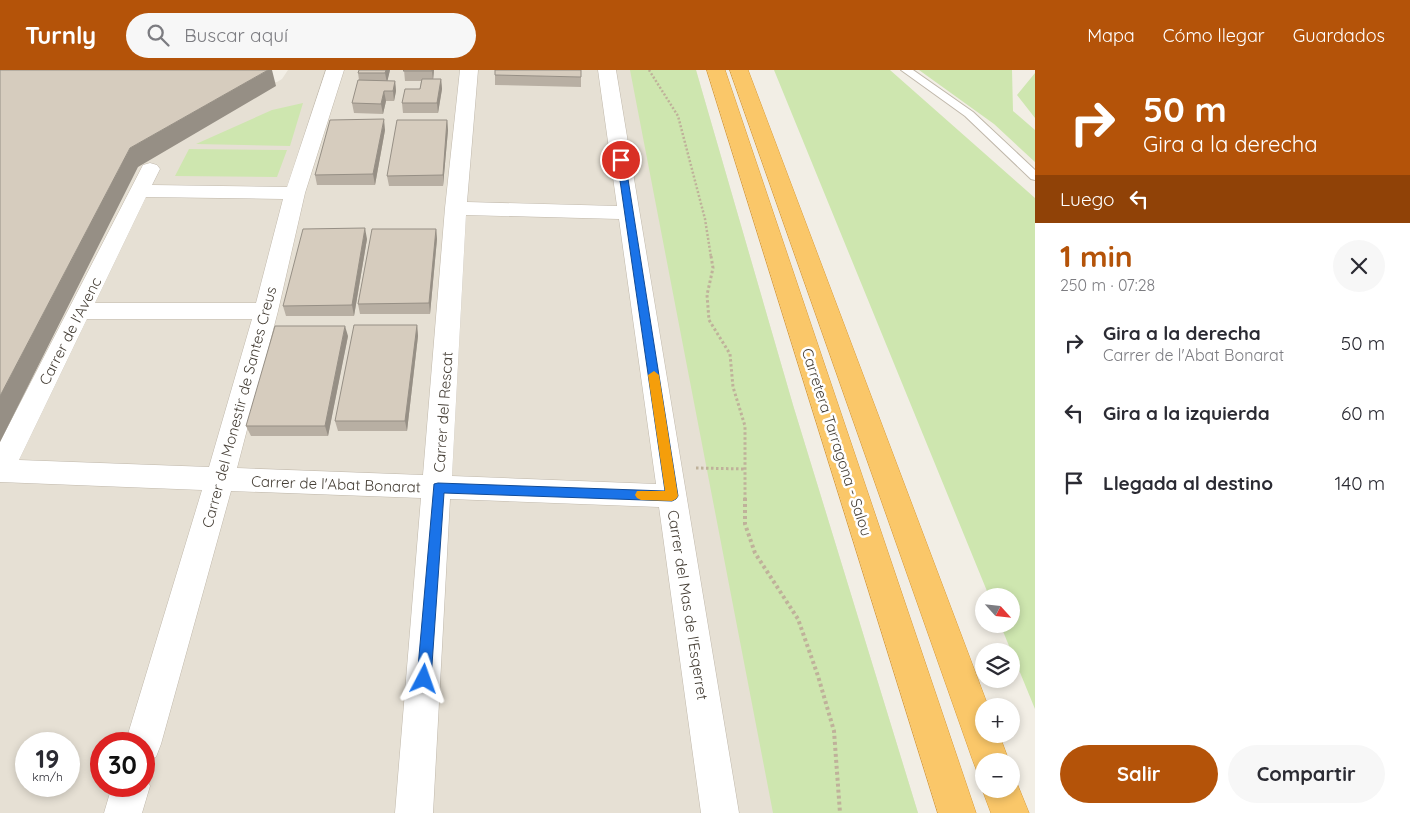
<!DOCTYPE html>
<html lang="es">
<meta charset="utf-8">
<style>
:root{--surface:#fff;--page:#f7f7f7;--text:#2b2b33;--muted:#7c7c81;--accent:#b45309}
body{margin:0;font-family:Quicksand,sans-serif;background:var(--page);color:var(--text);height:100vh;display:flex;flex-direction:column;font-size:19px;white-space:nowrap}
*{box-sizing:border-box;margin:0}
p{font-size:16px;color:var(--muted)}
.icon{flex:none;width:28px;height:28px;fill:none;stroke:currentColor;stroke-width:2;stroke-linecap:round;stroke-linejoin:round}
.map{position:relative;flex:1;overflow:hidden}
.sheet{display:flex;flex-direction:column;background:var(--surface);width:375px}
.sheet>*{flex:none}
.guide{background:#b45309;color:#fff;overflow:hidden}
.needle{width:32px;rotate:117deg}
.tools{position:absolute;left:975px;top:518px;display:grid;gap:10px}
.tools a{display:grid;place-items:center;width:45px;height:45px;border-radius:50%;background:var(--surface);box-shadow:0 2px 8px #0003;font-size:25px}
.speed{position:absolute;left:15px;top:662px;display:flex;gap:10px;font-size:25px;font-weight:700;text-align:center}
.speed>*{display:grid;place-content:center;width:65px;height:65px;border-radius:50%;background:var(--surface);box-shadow:0 2px 8px #0003;line-height:1}
.speed small{font-size:12px;font-weight:400}
.speed .limit{border:8px solid #d22;background:#fff;color:#111}
.pin{position:absolute;display:grid;place-items:center;width:42px;height:42px;color:#fff;margin:-21px;border:2px solid #fff;border-radius:50%;box-shadow:0 1px 5px #0007}
.me{position:absolute;width:55px;margin:-28px;rotate:4deg;stroke-linejoin:round;filter:drop-shadow(0 0 4px #0008)}
.turn{display:flex;align-items:center;gap:18px;height:105px;padding:0 25px;font-size:22px}
.turn .icon{width:65px;height:65px;stroke-width:2.5}
.turn b{display:block;font-size:35px;line-height:42px}
.then{display:flex;align-items:center;height:48px;padding:0 25px;background:#0003;gap:10px;font-size:19px}
.round{display:grid;place-items:center;flex:none;width:52px;height:52px;border-radius:26px;background:var(--page)}
.head{display:flex;align-items:center;justify-content:space-between;height:85px;padding:0 25px}
h1{font-size:30px;font-weight:800;line-height:38px;color:var(--accent)}
.primary-button{display:flex;gap:10px;margin-top:auto;padding:10px 25px}
.primary-button a{flex:1;height:58px;border-radius:30px;background:var(--accent);color:#fff;font-size:20px;font-weight:800;line-height:58px;text-align:center}
.primary-button a+a{background:var(--page);color:var(--text)}
ul{padding:0;list-style:none}
li{display:flex;align-items:center;gap:15px;height:70px;padding:0 25px}
li div{flex:1}
li b{display:block;font-size:19px}
li em{font-style:normal}
header{display:flex;align-items:center;gap:30px;box-sizing:border-box;height:70px;padding:0 25px;background:var(--accent);color:#fff}
header strong{font-size:24px}
nav{display:flex;gap:28px;margin-inline-start:auto;font-size:18px}
.search{width:350px;height:45px;background:var(--page);display:flex;align-items:center;gap:12px;box-sizing:border-box;padding:0 18px;border-radius:28px;color:var(--muted);font-size:19px}
main{display:flex;flex:1;min-height:0}
.map>svg:first-child{display:block}
</style>
<header>
<strong>Turnly</strong>
<div class="search"><svg class="icon" aria-label="search" viewBox="0 0 24 24"><circle cx="10" cy="10" r="6"/><path d="M15 15l6 6"/></svg>Buscar aquí</div>
<nav><a>Mapa</a><a>Cómo llegar</a><a>Guardados</a></nav>
</header>
<main>
<div class="map">
<svg width="1035" height="743" viewBox="0 0 1035 743">
<rect width="100%" height="100%" fill="#f2eee5"/>
<path fill="#e6e0d4" fill-rule="evenodd" d="M288 0H696L793 335 918 743H0V3L277 12 282 9ZM26 674H69V716H26ZM101 674H144V716H101Z"/>
<path fill="#cee6af" d="M630 0H696L793 335 918 743H773Z
M774 0H890L1035 128V639L1000 554H1011V526H989Z
M919 0H1012L1013 41 1035 60V92L994 54Z
M1035 3V48L1017 25Z
M303 33 290 76 196 74 272 40Z
M189 79 287 80 277 107 175 106Z"/>
<g fill="none" stroke-linecap="round" stroke-linejoin="round">
<defs>
<path id="lane" d="M901 0H913L973 42 1035 100V110L1031 109 965 46Z"/>
<path id="street" d="M326 0H344L305 123 278 241 237 398 423 405 445 138 460 0H478L467 132 617 136 598 0H616L739 743H701L659 437 450 429 433 743H395L421 428 231 421 161 674 156 687 144 692V674H125L202 420 0 412V372L143 95 150 93 157 95 160 99 152 115 287 117ZM146 127 283 129 256 233H95ZM466 145 619 149 656 414 452 406ZM87 249H252L209 397 19 390Z
M144 703 150 716 142 743H104L112 716H144Z"/>
<path id="highway" d="M707 0H725L976 743H938Z
M730 0H748L988 636H984V664H999L1009 691H984V706L978 704 973 691Z
M1011 705 1014 706 1029 743H991L982 719 984 716V719H1011Z"/>
</defs>
<use href="#lane" stroke="#c0b8ab" stroke-width="2"/>
<use href="#street" stroke="#c0b8ab" stroke-width="1"/>
<use href="#highway" stroke="#d99b39" stroke-width="1"/>
<path stroke="#bfb19a" stroke-width="2.5" stroke-dasharray="2 2" stroke-linecap="butt" d="M649 0 678 46 705 149 711 187"/>
<path stroke="#bfb19a" stroke-width="3" stroke-dasharray="2.5 2.5" stroke-linecap="butt" d="M711 186 713 198 707 225 709 250 730 284 733 317 745 356V429
M696 398 745 399"/>
<path stroke="#bfb19a" stroke-width="4" stroke-dasharray="3 3" stroke-linecap="butt" d="M745 428V454L755 483 798 549 818 606 834 661 840 743"/>
<use href="#lane" fill="#fff" fill-rule="evenodd"/>
<use href="#street" fill="#fff" fill-rule="evenodd"/>
<use href="#highway" fill="#fac769" fill-rule="evenodd"/>
</g>
<path fill="#b8afa3" d="M390 0 387 11H395L396 21 394 31H386L383 44 354 43 352 33 359 10 358 3Z
M404 0H434L433 9H441L442 19 438 43H403L402 33 420 19 421 11H405Z
M495 5 581 7V17L495 15Z
M447 50 448 60 443 116H389L387 106Z
M385 60 375 115H317L315 105Z
M436 159 437 169 430 244H360L358 234Z
M367 169 354 246H286L283 236Z
M417 255 418 266 407 361H338L335 351Z
M348 266 328 366H251L246 356Z"/>
<path fill="#968f85" d="M268 0H272L276 16 138 97 0 372V326L130 78Z
M386 0H390L387 13 385 3Z
M432 0H434L433 11Z
M441 9 442 19 438 43 437 33Z
M395 11 396 21 394 31 393 21Z
M384 21 386 31 383 44 381 34Z
M384 49 385 60 375 115 373 104Z
M447 50 448 60 443 116V105Z
M365 158 367 169 354 246 352 235Z
M436 159 437 169 430 244 429 233Z
M417 255 418 266 407 361 405 351Z
M345 256 348 266 328 366 325 356Z"/>
<path fill="#d6ccbe" stroke="#968f85" d="M0 0H268L130 78 0 326Z
M359 0H386L385 3H358Z
M404 0H432V1H403Z
M495 0H581V7L495 5Z
M422 9H441L437 33H402L405 19H420Z
M358 10 395 11 393 21H384L381 34 352 33Z
M384 49 373 104 315 105 330 50Z
M397 50H447L443 105 387 106Z
M365 158 352 235 283 236 303 159Z
M372 159H436L429 233 358 234Z
M354 255H417L405 351H335Z
M275 256H345L325 356H246Z"/>
<path fill="#1a73e8" stroke="#114b97" d="M621 87 625 90 678 426 676 429 672 431 444 423 431 609 429 614 424 616 419 614 417 609 434 414 438 413 665 421 617 90Z"/>
<path fill="#f59e0b" d="M654 301 659 305 678 426 676 429 672 431 641 430 637 428 635 425 637 421H665L648 305Z"/>
<g text-anchor="middle" dominant-baseline="central" stroke-width="5" stroke-linejoin="round" paint-order="stroke">
<g font-size="15" fill="#453e35" stroke="#fff">
<text transform="translate(70 261) rotate(-63)">Carrer de l'Avenc</text>
<text transform="translate(239 337) rotate(-75)">Carrer del Monestir de Santes Creus</text>
<text transform="translate(443 342) rotate(-86)">Carrer del Rescat</text>
<text transform="translate(837 372) rotate(72)">Carretera Tarragona - Salou</text>
<text transform="translate(336 414) rotate(2)">Carrer de l'Abat Bonarat</text>
<text transform="translate(688 535) rotate(81)">Carrer del Mas de l'Esqerret</text>
</g>
</g>
</svg>
<div class="tools">
<a><svg class="needle" viewBox="-14 -14 28 28"><path d="M0-13l5 13h-10z" fill="#e53935"/><path d="M0 13l5-13h-10z" fill="#7c7c81"/></svg></a>
<a><svg class="icon" aria-label="layers" viewBox="0 0 24 24"><path d="M12 4l9 5-9 5-9-5zM3 14l9 5 9-5"/></svg></a>
<a>+</a>
<a>−</a>
</div>
<div class="speed"><div>19<small>km/h</small></div><div class="limit">30</div></div>
<div class="pin" style="left:621px;top:90px;background:#d93025"><svg class="icon" aria-label="arrive" viewBox="0 0 24 24"><path d="M6 21V4h12l-3 4 3 4H6"/></svg></div>
<svg class="me" style="left:424px;top:609px" viewBox="-20 -20 40 40"><path d="M0-17L14 15 0 8-14 15z" fill="#1a73e8" stroke="#fff" stroke-width="4"/></svg>
</div>
<section class="sheet">
<div class="guide">
<div class="turn"><svg class="icon" aria-label="right" viewBox="0 0 24 24"><path d="M7 20v-9h11M14 6l5 5-5 5"/></svg><div><b>50 m</b>Gira a la derecha</div></div>
<div class="then">Luego<svg class="icon" aria-label="left" viewBox="0 0 24 24"><path d="M17 20v-9H6M10 6l-5 5 5 5"/></svg></div>
</div>
<div class="head"><div><h1>1 min</h1><p>250 m · 07:28</p></div><a class="round"><svg class="icon" aria-label="close" viewBox="0 0 24 24"><path d="M6 6l12 12M18 6L6 18"/></svg></a></div>
<ul>
<li><svg class="icon" aria-label="right" viewBox="0 0 24 24"><path d="M7 20v-9h11M14 6l5 5-5 5"/></svg><div><b>Gira a la derecha</b><p>Carrer de l'Abat Bonarat</p></div><em>50 m</em></li>
<li><svg class="icon" aria-label="left" viewBox="0 0 24 24"><path d="M17 20v-9H6M10 6l-5 5 5 5"/></svg><div><b>Gira a la izquierda</b></div><em>60 m</em></li>
<li><svg class="icon" aria-label="arrive" viewBox="0 0 24 24"><path d="M6 21V4h12l-3 4 3 4H6"/></svg><div><b>Llegada al destino</b></div><em>140 m</em></li>
</ul>
<div class="primary-button"><a>Salir</a><a>Compartir</a></div>
</section>
</main>
